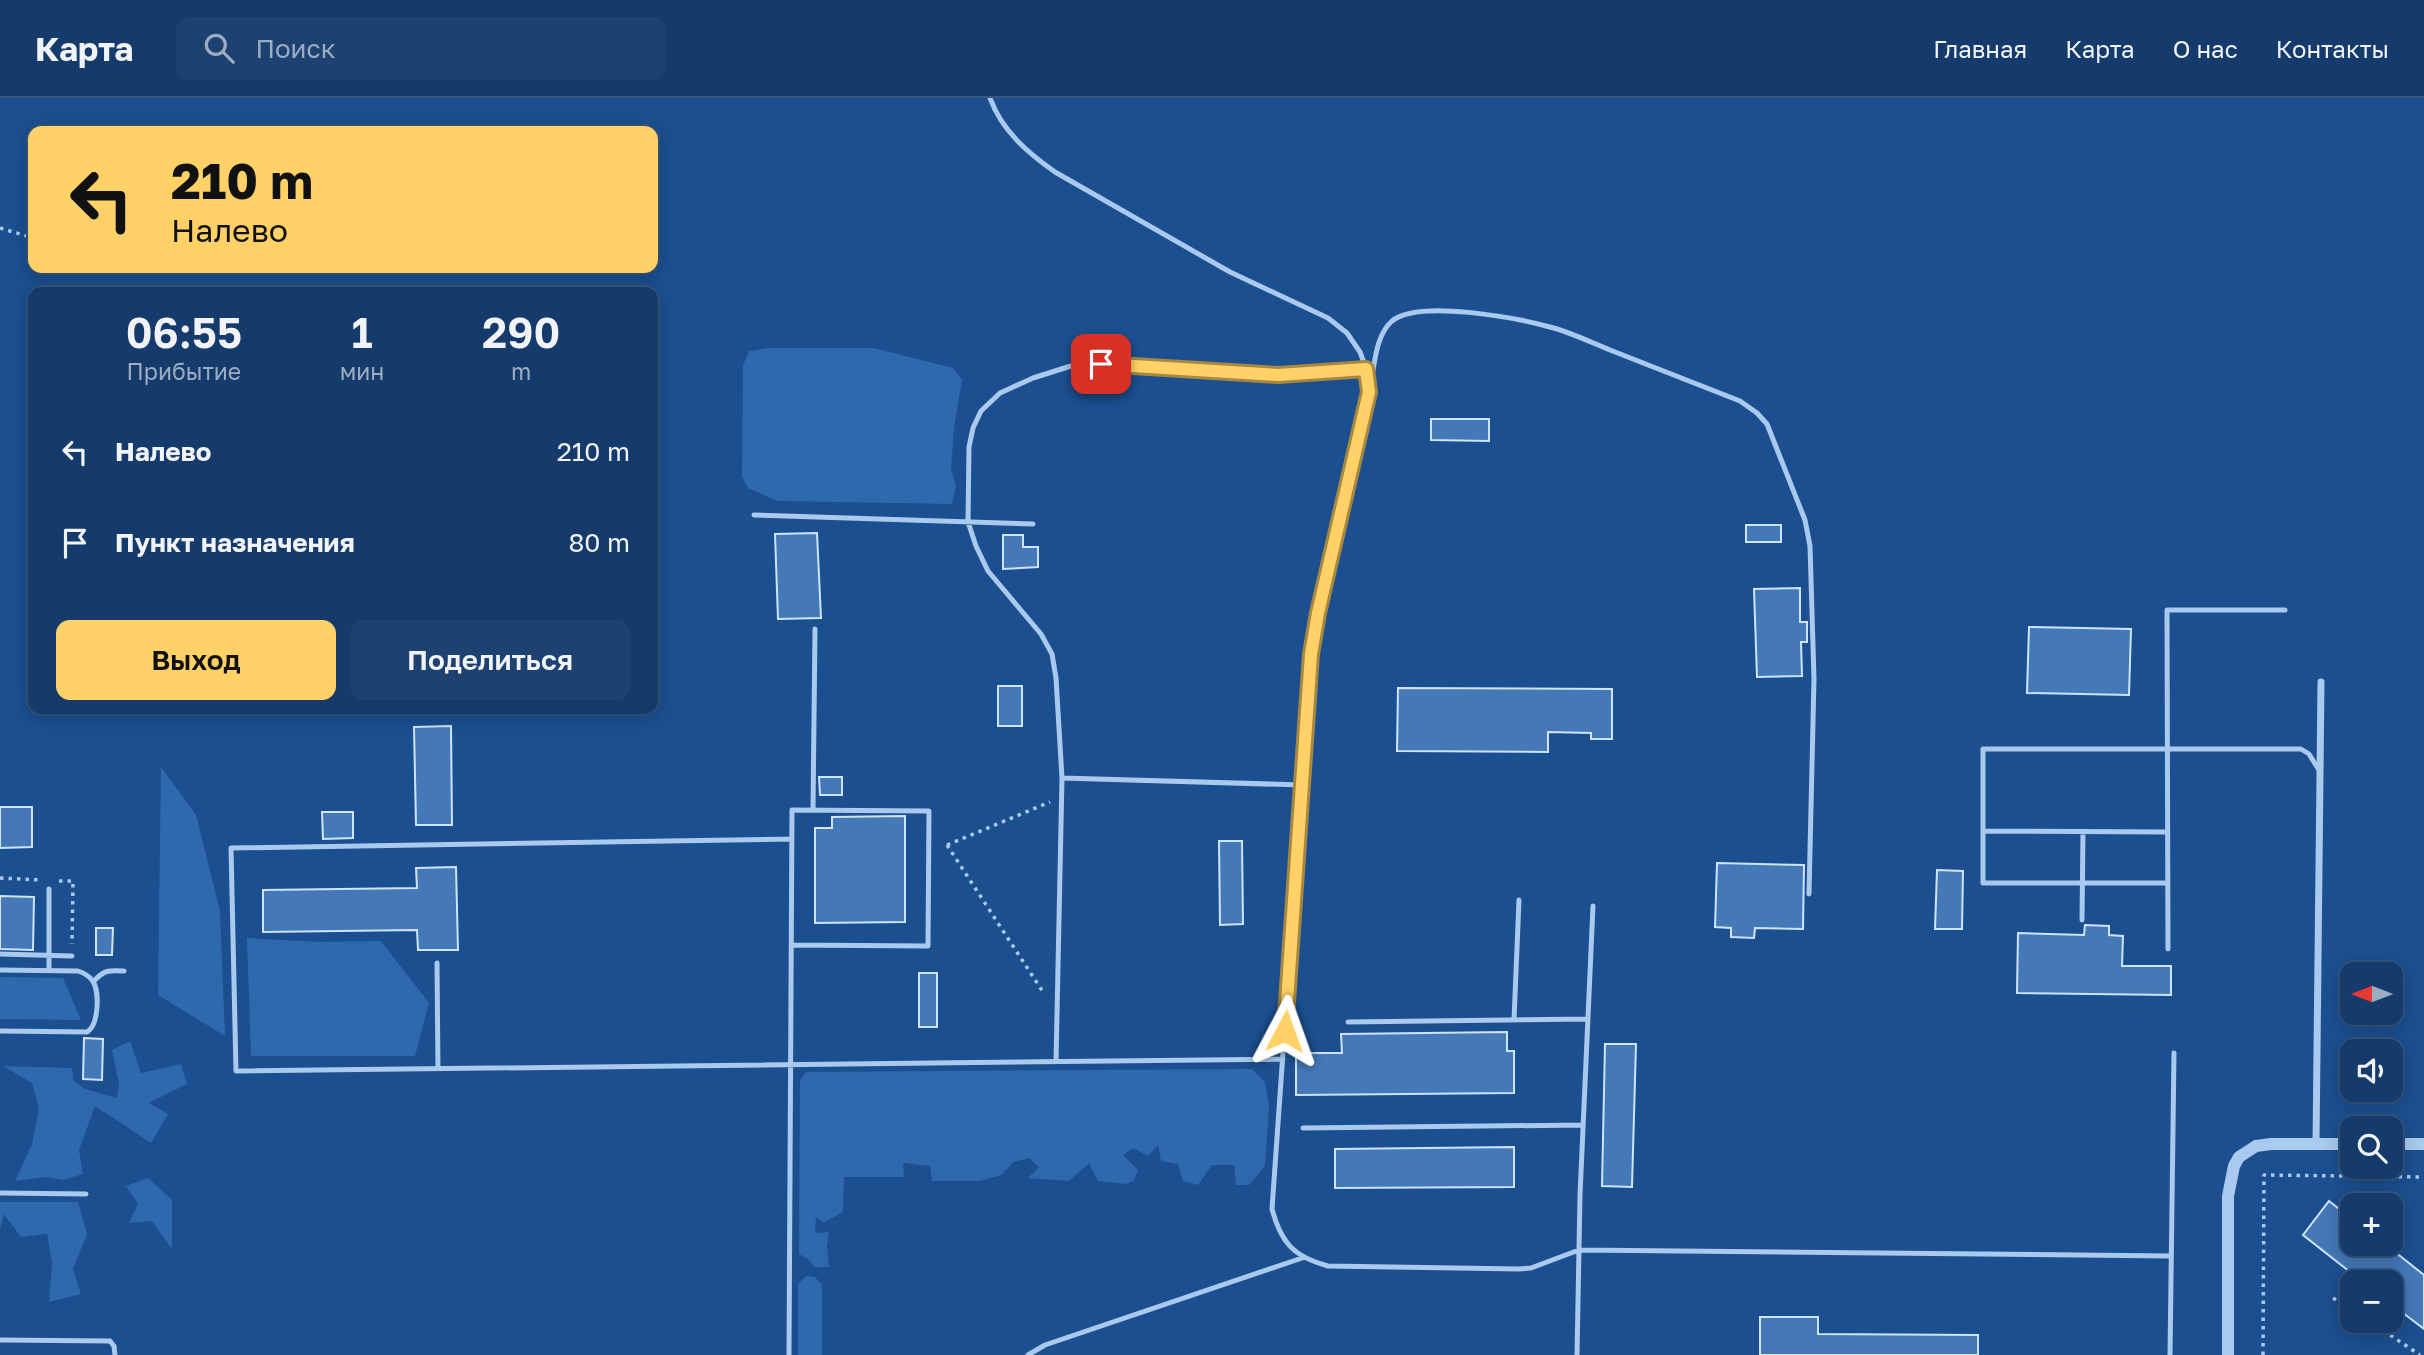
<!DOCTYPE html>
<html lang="ru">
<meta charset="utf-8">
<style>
:root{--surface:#143b6b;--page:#1d4271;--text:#f1f3f6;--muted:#9dadc1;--line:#33557e;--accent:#ffd166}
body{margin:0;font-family:"Golos Text",sans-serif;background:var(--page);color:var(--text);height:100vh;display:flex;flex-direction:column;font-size:26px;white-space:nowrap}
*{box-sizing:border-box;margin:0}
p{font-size:23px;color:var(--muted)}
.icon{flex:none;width:38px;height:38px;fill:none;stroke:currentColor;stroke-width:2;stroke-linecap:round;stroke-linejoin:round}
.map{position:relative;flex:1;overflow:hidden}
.panel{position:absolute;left:28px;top:189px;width:630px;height:427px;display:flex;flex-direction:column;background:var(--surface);border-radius:14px;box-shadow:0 4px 18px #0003,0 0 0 2px var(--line)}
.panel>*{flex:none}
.banner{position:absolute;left:28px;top:28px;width:630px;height:147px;border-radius:14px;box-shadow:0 4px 18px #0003,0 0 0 2px var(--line);background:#ffd166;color:#111;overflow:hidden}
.needle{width:46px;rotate:270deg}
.fabs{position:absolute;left:2340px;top:864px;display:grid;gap:14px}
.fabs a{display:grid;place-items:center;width:63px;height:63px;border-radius:14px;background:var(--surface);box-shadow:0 4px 18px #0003,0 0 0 2px var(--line);font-size:35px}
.pin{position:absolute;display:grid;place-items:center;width:60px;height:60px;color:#fff;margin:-30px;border-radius:14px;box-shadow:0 4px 10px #0006}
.me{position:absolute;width:77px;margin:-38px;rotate:4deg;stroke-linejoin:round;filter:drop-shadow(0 0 5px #0008)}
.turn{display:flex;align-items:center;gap:24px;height:147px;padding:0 28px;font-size:32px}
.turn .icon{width:91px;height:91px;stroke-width:2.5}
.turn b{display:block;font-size:49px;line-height:60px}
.eta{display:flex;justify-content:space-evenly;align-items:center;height:119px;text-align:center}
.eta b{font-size:42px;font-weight:600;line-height:49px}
.primary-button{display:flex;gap:14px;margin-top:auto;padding:14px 28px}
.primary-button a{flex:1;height:80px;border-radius:14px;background:var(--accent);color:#111;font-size:28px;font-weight:600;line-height:80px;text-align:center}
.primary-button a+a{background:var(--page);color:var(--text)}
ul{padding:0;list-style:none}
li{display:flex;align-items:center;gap:21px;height:91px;padding:0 28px}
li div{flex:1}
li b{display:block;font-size:26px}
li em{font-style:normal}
header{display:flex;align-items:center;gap:42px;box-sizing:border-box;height:98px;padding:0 35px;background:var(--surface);border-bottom:2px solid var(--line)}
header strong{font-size:33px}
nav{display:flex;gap:38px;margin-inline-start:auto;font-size:24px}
.search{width:490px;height:63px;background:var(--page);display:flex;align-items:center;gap:18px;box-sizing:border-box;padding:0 24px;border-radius:14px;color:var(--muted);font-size:26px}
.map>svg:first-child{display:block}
</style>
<header>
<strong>Карта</strong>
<div class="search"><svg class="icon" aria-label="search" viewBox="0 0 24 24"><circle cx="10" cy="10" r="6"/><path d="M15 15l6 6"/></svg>Поиск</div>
<nav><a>Главная</a><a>Карта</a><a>О нас</a><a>Контакты</a></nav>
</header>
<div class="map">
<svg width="2424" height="1257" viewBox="0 0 2424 1257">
<rect width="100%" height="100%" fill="#1b4f8f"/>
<path fill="#2e69ad" d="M768 250H874L953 270 962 282 954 330 951 371 956 388 952 406 777 403 748 390 742 378 743 267 749 253Z
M161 669 196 717 220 813 225 938 158 897Z
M247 840 318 844 381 843 429 905 415 958H251Z
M0 879 63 880 81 922 0 921Z
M130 943 141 975 181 966 187 986 149 1005 168 1016 151 1045 95 1008 79 1052 83 1076 63 1082 46 1079 15 1083 32 1046 39 1010 32 985 3 968 72 970 73 982 85 991 117 1000 119 987 112 952Z
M1252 971 1265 984 1269 1009 1265 1068 1249 1087H1236L1234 1067H1212L1198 1087 1183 1083 1178 1066 1161 1063 1158 1047 1148 1058 1133 1050 1123 1057 1138 1072 1134 1083 1126 1086 1098 1083 1089 1065 1069 1083 1028 1080 1039 1069 1029 1060 1013 1064 1002 1077 979 1083H932L930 1068 903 1065 904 1079H844L843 1114 823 1125 816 1119 815 1135 829 1134 827 1149 829 1169H814L809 1162 799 1156 800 982 806 974Z
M148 1080 172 1102V1151L152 1123 129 1125 138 1106 126 1088Z
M0 1104H78L87 1136 73 1171 81 1196 49 1204 52 1165 47 1136 21 1139 4 1116 0 1131Z
M806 1178 815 1179 822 1187V1257H798V1186Z"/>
<path fill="#4478b7" stroke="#cfe3fa" stroke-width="2" d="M1431 321H1489V343L1431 342Z
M1746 427H1781V444H1746Z
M817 435 821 520 778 521 775 436Z
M1003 437H1023V449H1038V469L1003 471Z
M1800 490V524H1807V544H1801L1802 578 1757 579 1754 491Z
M2029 529 2131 531 2129 597 2027 595Z
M998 588H1022V628H998Z
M1398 590 1612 591V641H1591V635L1548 634V654L1397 653Z
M451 628 452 727H416L414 629Z
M819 679H842V697H820Z
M0 709H32V749L0 750Z
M322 714H353V740L323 741Z
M905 718V824L815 825V730H832V719Z
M1219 743H1242L1243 826 1220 827Z
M1717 765 1804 767 1803 831 1755 830 1754 840 1731 839V830L1715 829Z
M456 769 458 852H418L417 832 263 834V792L417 790 416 770Z
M1937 772 1963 773 1962 831H1935Z
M0 798 34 799 33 852 0 851Z
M2085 827 2109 828V837L2123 838 2122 868H2171V897L2017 895 2018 835 2084 837Z
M96 830H113L112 857H96Z
M919 875H937V929H919Z
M1507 934V953H1514V995L1296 997V955H1342L1341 936Z
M84 940 103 941 102 982 83 981Z
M1605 946H1636L1632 1089 1602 1088Z
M1514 1049V1089L1335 1090V1051Z
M2329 1103 2352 1121V1146H2385L2424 1177V1231L2390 1205V1185H2364L2303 1137Z
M1760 1219H1818V1236L1978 1237V1257H1760Z"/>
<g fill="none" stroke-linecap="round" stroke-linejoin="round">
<path stroke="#a9c9ee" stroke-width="3.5" stroke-dasharray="3.5 5" stroke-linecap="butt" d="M0 130 33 140
M947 747 1043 894
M947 747 1050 704
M0 780 41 782
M59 783H73L72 846
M2333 1200 2352 1212
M2369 1223 2420 1257
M2263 1257 2264 1077 2424 1079"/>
<path stroke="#a9c9ee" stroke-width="5" d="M990 0C1002 33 1027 54 1055 74L1230 174 1328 220 1347 235 1360 254 1366 270 1369 294 1318 515 1311 556 1272 1111C1281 1145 1294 1159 1328 1168L1519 1171 1531 1170 1579 1152 2171 1158
M1370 288C1375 267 1375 238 1392 223 1419 201 1517 220 1550 229 1570 234 1590 244 1610 252 1653 269 1696 286 1740 303L1757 315 1767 326 1805 422 1810 448 1814 581 1809 796
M754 417 1033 426
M1062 680 1302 687
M813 712 815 531
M1983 733 2168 734
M792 741 231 750 236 973 1283 961
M2168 785H1983V651H2301L2309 656 2319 672
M2082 822 2083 734
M2168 851 2167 512H2285
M0 856 72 858
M437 865 438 971
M0 872 78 873C84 875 88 877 92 882 100 892 99 927 87 934L0 933
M49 872V791
M94 883C104 872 109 872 124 873
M1514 922 1519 802
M1348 924 1588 921
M1056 964 1062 680 1056 580 1052 556 1041 536 988 473 976 448 968 424 969 349 973 330 981 313 1000 295 1033 280 1071 268 1101 266 1278 277 1366 270
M1303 1030 1583 1027
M0 1095 86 1096
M0 1242 110 1243 114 1248 115 1257
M789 1257C790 1075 792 893 792 712L929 713 928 848 791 847
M1028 1257 1045 1247 1302 1160
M1577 1257 1580 1097 1593 808
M2170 1257 2174 955"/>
<path stroke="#a9c9ee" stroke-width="7" d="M2316 1046 2321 584"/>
<path stroke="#a9c9ee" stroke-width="12" d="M2390 1046H2424
M2228 1257V1098L2234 1068 2239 1059 2256 1048 2271 1046H2352"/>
</g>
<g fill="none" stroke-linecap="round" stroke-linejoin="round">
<defs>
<path id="route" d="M1101 266 1278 277 1366 271 1369 294 1318 515 1311 556 1285 933"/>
</defs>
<use href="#route" stroke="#a68842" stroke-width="18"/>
<use href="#route" stroke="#ffd166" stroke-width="12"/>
</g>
</svg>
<div class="fabs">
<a><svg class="needle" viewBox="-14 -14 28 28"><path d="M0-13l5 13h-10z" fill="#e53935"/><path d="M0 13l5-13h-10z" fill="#9dadc1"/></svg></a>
<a><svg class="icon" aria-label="sound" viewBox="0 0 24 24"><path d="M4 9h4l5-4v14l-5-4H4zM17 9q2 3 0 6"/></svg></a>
<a><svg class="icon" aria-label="search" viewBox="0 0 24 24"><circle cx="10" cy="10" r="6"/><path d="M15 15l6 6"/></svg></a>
<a>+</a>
<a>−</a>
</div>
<div class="pin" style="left:1101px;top:266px;background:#d93025"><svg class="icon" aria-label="arrive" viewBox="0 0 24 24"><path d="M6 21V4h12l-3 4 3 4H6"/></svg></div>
<svg class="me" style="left:1285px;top:933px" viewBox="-20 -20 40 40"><path d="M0-17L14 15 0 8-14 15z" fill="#ffd166" stroke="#fff" stroke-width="4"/></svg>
<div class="banner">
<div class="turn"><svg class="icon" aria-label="left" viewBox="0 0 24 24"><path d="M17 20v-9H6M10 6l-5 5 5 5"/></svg><div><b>210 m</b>Налево</div></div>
</div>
<section class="panel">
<div class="eta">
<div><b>06:55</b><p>Прибытие</p></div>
<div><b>1</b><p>мин</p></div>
<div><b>290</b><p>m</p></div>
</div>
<ul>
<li><svg class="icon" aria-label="left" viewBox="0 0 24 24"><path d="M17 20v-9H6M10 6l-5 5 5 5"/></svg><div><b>Налево</b></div><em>210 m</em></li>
<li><svg class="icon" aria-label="arrive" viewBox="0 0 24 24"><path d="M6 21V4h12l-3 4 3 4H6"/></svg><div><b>Пункт назначения</b></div><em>80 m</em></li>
</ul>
<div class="primary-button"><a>Выход</a><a>Поделиться</a></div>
</section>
</div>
